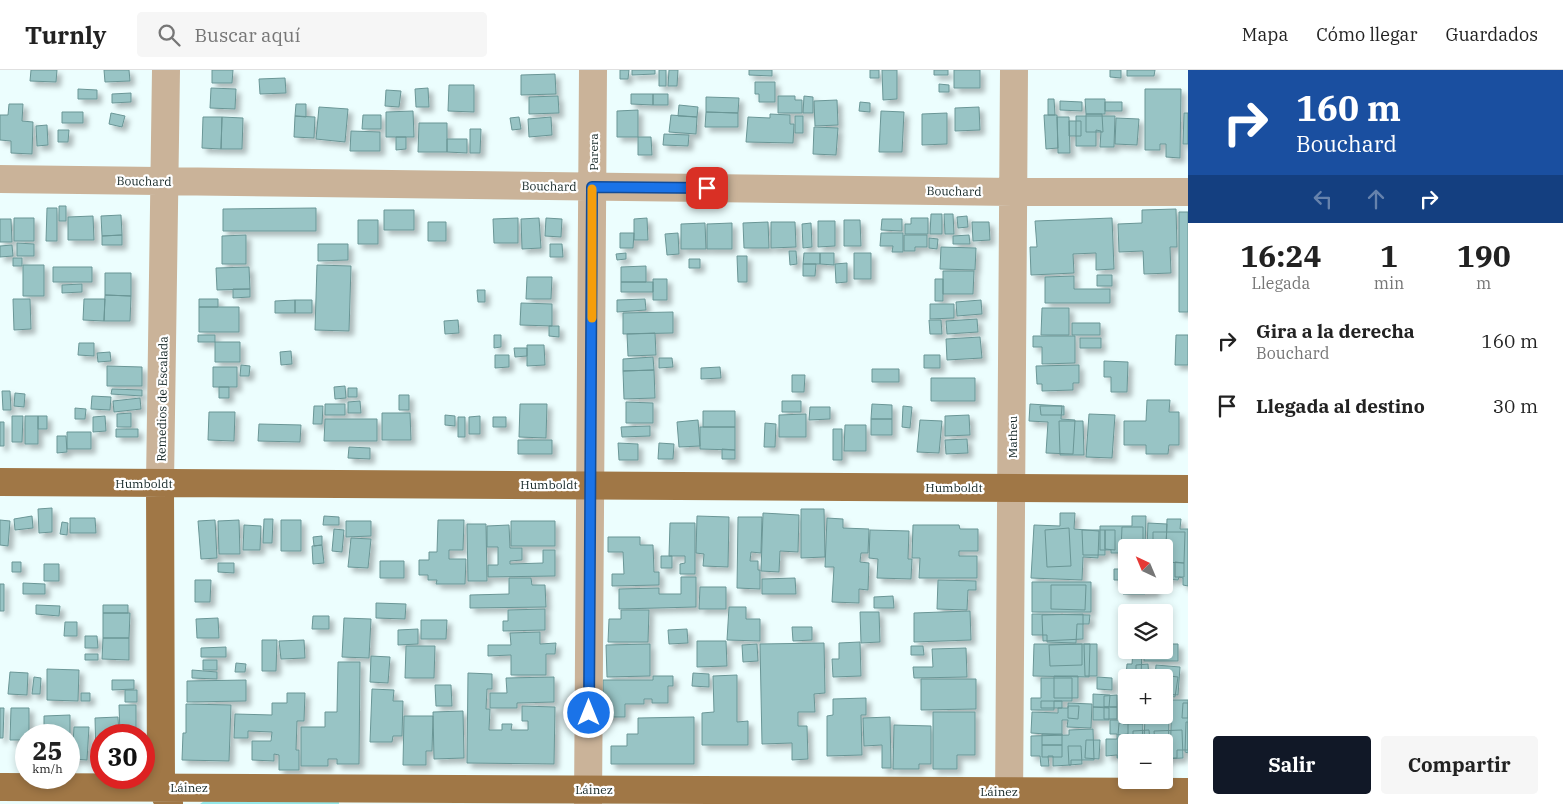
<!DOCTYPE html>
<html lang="es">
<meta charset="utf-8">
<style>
:root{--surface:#fff;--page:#f6f6f6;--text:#222;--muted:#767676;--line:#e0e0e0;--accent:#111827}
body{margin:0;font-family:"IBM Plex Serif",serif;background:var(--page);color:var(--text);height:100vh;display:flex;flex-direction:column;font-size:19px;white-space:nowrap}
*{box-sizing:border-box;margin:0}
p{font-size:16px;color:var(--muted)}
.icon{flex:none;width:28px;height:28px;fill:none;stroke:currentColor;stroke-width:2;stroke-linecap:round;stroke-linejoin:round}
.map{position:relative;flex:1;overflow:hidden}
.sheet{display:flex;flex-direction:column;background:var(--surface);width:375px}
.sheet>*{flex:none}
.top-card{background:#1a4fa0;color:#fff;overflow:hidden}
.needle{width:32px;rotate:316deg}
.tools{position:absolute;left:1118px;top:469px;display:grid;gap:10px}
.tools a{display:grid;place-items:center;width:55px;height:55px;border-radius:5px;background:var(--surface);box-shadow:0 2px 8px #0003;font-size:25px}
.speed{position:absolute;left:15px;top:654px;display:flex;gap:10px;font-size:25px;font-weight:700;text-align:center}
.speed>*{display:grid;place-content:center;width:65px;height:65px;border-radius:50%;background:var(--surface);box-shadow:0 2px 8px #0003;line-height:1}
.speed small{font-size:12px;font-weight:400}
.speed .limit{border:8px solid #d22;background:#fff;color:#111}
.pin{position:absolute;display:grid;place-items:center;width:42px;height:42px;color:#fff;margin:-21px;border-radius:10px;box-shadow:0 2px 8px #0006}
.me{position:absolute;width:55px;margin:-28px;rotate:0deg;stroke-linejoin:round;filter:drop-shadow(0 0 4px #0008)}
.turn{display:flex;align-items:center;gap:18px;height:105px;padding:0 25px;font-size:22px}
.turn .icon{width:65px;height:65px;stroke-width:2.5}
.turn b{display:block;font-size:35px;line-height:42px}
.lanes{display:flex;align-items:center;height:48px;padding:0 25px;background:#0003;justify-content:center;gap:25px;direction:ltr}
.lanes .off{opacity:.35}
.eta{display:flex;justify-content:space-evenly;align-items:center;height:85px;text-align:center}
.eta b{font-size:30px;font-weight:700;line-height:35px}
.primary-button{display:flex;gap:10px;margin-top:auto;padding:10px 25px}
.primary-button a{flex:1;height:58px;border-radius:5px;background:var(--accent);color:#fff;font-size:20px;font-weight:700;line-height:58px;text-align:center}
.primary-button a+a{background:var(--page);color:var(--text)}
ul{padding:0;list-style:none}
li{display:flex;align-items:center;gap:15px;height:65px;padding:0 25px}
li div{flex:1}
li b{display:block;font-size:19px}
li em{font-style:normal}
header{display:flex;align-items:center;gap:30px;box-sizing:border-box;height:70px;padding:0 25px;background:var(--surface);border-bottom:1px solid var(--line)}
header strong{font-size:24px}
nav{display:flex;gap:28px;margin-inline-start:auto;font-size:18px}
.search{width:350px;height:45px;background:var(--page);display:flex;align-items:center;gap:12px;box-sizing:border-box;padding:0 18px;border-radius:5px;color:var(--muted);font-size:19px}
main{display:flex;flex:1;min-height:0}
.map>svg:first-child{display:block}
</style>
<header>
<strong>Turnly</strong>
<div class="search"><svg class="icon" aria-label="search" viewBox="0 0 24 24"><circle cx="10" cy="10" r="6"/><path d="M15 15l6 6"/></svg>Buscar aquí</div>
<nav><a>Mapa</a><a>Cómo llegar</a><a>Guardados</a></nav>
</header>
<main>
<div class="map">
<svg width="1188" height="734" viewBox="0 0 1188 734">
<defs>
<filter id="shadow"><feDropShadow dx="4.5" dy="4.5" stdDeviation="2.5" flood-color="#0004"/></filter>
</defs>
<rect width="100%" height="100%" fill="#ecfefe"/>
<path fill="#94e8e9" d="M204 731 339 732V734H200Z"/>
<path fill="#98c4c5" stroke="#6a9696" filter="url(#shadow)" d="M31 0H57L56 12 30 11Z
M104 0H129L130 11 105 12Z
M212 0H233L232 13H212Z
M620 0H629L628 9H620Z
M632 0H655V4L632 5Z
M659 0H666V16H659Z
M669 0H678L677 16H668Z
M749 0H772V6L749 5Z
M870 0H879V8H870Z
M882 0H897V29L883 30Z
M934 0H948V5H934Z
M954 0H980V18H954Z
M1110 0H1121V8L1110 7Z
M1127 0H1155L1154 6H1127Z
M555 4 556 24 521 25V5Z
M285 8 286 23 260 24 259 9Z
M755 12H775V32H759V24H755Z
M939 14 949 15V22H939Z
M449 15H474V42L448 41Z
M211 18 236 19 235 39 210 38Z
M428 18 429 37H416L415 19Z
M78 19 97 20V29H78Z
M1145 19H1181L1180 88 1166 87V74H1160V80H1145Z
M386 20 401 21 399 37 385 36Z
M131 23V32L112 33V24Z
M631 24H653V35L631 34Z
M653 24H668V35H653Z
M558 26 559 43 529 44V27Z
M778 26H795V30H802V43H778Z
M804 26 813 27V43H803Z
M706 27 739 28 738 43 706 42Z
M1048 29H1054L1055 45H1048Z
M1085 29H1105V44H1086Z
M837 30 838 55 815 56 814 31Z
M1060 31 1082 32V41L1060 40Z
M860 32 870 33V42L859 41Z
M1105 32H1122V41H1105Z
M9 34H23L22 51 33 52 32 84 11 83V71L0 70V45H8Z
M296 34H306V47L295 46Z
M679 35 698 37 697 47 678 46Z
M319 37 348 39 345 72 316 69Z
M979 37 980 60 955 61V38Z
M638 40V67H617V41Z
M413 41 414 67H386V42Z
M881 41 904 42 902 82H879Z
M62 42H83V53H62Z
M706 42 738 43V57H705Z
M111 43 125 46 122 57 109 54Z
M947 43V74L922 75V44Z
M1184 43H1188V74H1183Z
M770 44 790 45V54H794L793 73 746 72 748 47 770 48Z
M1086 44H1102L1103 62H1086Z
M363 45H381V59H362Z
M671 45 697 47 696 64 669 62Z
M1044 45H1057L1058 78 1046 79Z
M295 46 315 47 314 68 294 67Z
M795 46H803V63H795Z
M1076 46H1115L1114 77H1100L1101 61 1096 60V76H1076Z
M203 47H222L221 79 202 78Z
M222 47 243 48 242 79H221Z
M519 47 521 59 512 60 510 48Z
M551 47 552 65 529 67 528 49Z
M1057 47H1069L1070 83H1058Z
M1116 48 1139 49 1137 75 1115 74Z
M1069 51H1081V66H1069Z
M419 53H447V82H418Z
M47 55 48 75 37 76 36 56Z
M814 57 838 58 836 85 813 84Z
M470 59H481L480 83H470Z
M58 60H69L68 72H58Z
M351 61 380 62V81H350Z
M664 64 689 65 688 76 663 75Z
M396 67H406V79L396 80Z
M638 67H651L652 85H638Z
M447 69H467V83L447 82Z
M59 136H66V151H59Z
M47 138H57V171H46Z
M316 138V161H223V139Z
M1176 139 1177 177H1170L1171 203 1144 204 1143 181 1119 182 1118 154 1142 153V140Z
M384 140H414V160H384Z
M1179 142H1188V242H1179Z
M931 144H942V164H930Z
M944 144H953L954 164H945Z
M121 145 122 165 102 166 101 146Z
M93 146 94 170H68V147Z
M967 146 968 157 958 158 957 147Z
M14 148H34V171H14Z
M518 148V173H494L493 149Z
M539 148 541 178 522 179 521 149Z
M546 148 562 149 561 167 545 166Z
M647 148 648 170H634V149Z
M911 148H928V164H905V154H911Z
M1112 148 1114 199 1096 200V183L1073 184 1074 203 1031 205 1030 177H1037L1035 151Z
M0 149H11L12 172H0Z
M882 149H902V161L881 160Z
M358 150H378V174H358Z
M844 150H860L861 176H844Z
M818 151H835V176L818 177Z
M428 152H446V171H428Z
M768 152 769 178H744L743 153Z
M771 152H795L796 177 771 178Z
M972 152H989L990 170 973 171Z
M705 153 706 179H681V154Z
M732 153V179H707V154Z
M811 153 812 177 803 178 802 154Z
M620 163H634L633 178H620Z
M678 163 679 184 667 185 665 164Z
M881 163H903V182H892L893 176H880Z
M122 165V175H102V166Z
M246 165V194H222V166Z
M904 165H927V177H915V181H904Z
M969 165 970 174H953V166Z
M929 168 938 169 937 179 929 178Z
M17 173 34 174V186H17Z
M318 174H348V190L318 191Z
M550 174H562L563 187H550Z
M12 175 13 186 0 187V176Z
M941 177 976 178 975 200 940 199Z
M789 181H796L797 194 790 195Z
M626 183V189L617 190 616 184Z
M804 183H820V194H803Z
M820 183H834V195L820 194Z
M854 183H871V209H854Z
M737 186H747V212H738Z
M13 188H22V196H13Z
M689 189H700V198H689Z
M847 193V212L836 213 835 194Z
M803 194H816L815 206H803Z
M23 195H44V226H23Z
M317 195 351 196 349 261 315 260Z
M646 196V212H621V197Z
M53 197H92V212H53Z
M249 197 250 219 217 220 216 198Z
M943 201H974L973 224H943Z
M105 203H131V226L105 225Z
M1097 205H1112V216H1097Z
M1074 206V219H1110V233H1045V207Z
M527 207H552L551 229H526Z
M653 209H667V230H653Z
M935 209H943V231H935Z
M621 212H653V222H621Z
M82 214V222L62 223V215Z
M233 219H250V227L233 228Z
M477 220H485V232H478Z
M105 225 131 226 130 251H104Z
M13 229H30L31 259 14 260Z
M84 229H105L104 251 83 250Z
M199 229H218V237H199Z
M645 229 646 240 617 242V230Z
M295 230V243H275V231Z
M295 230H312V243H295Z
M981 230 982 244 957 246 956 232Z
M521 233 552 234V256L520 255Z
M930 234H954V248L930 249Z
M199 237H239V262H199Z
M1042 238H1069V265H1041Z
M673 242V263L623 264V243Z
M977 249 978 262 947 264 946 251Z
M458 250 459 263 445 264 444 251Z
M929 250H941L942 264H930Z
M1072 253H1100V265H1072Z
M549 256H559V267L549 266Z
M655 263 656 285 628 286 627 264Z
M198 265H215V272H198Z
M494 265H501V277L494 278Z
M1176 265H1188V295H1175Z
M1033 266H1075V293L1042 294V277H1033Z
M980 267 982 288 947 290 946 269Z
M1080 268H1101V278H1080Z
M215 272H240V292H215Z
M79 273H94V286L78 285Z
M527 275H544L545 295 527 296Z
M514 278H527V286L515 287Z
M291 281 292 294 281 295 280 282Z
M110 282 111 291 98 292 97 283Z
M495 285H509V297L495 298Z
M924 285H940V298H924Z
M653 287 654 300 623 301V289Z
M659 288H672L673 297 659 298Z
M1104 291 1128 292 1127 322H1111V307H1104Z
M241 295 250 296 249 306H240Z
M1079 295V313H1073V320L1042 321V314H1037L1036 296Z
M107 296 142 297V316H107Z
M213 297H237V317H213Z
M720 297 721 308 701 309V298Z
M872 299H899V312H872Z
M654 300 655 328 624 329 623 301Z
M792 305H805L804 322H792Z
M931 308H975V331H931Z
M345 316 346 328 335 329 334 317Z
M219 317H229V328H219Z
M348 318H357V327H348Z
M112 319 142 320V326L111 324Z
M2 321H10L11 340H3Z
M15 323 25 324 24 337 14 336Z
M399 325H409V340H399Z
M92 326 111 327 110 340 91 339Z
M140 328 141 339 114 342 113 331Z
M1147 330H1170L1169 342H1179V375H1169L1168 384H1146V375H1124V351H1146Z
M360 331 361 343H348V332Z
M782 331H801V342H782Z
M626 332 653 333V353H626Z
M325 334H345V345H325Z
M520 334H547L546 368 519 367Z
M872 334 892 335V349H871Z
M1030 334 1062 336 1061 349 1075 350 1073 384 1046 383 1048 352 1029 351Z
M314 336H323L322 354H313Z
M903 336 912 337 910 358 902 357Z
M1040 336H1064V345H1041Z
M810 337H830V349L809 350Z
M75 338 86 339 85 349H75Z
M703 341H735V357H703Z
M209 342H235L234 371 208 370Z
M131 343V357H117V344Z
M382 343H410L411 370H382Z
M806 344V367H779V345Z
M1089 344 1115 345 1112 388 1086 387Z
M445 345 455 346V356L445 355Z
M969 345 970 365 945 366V346Z
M12 346H23L22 372H12Z
M25 346H38V374H25Z
M38 346H47V359H38Z
M105 346 106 361 93 362V347Z
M480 346V364H469V347Z
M458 347H465V367H458Z
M493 347H506V357H493Z
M325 349H377V371H324Z
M871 349H892V365H871Z
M698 350 700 376 679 377 677 352Z
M920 350 942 351 939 383 917 382Z
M1059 351H1083L1084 385H1060Z
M0 352H4V376H0Z
M765 353 776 354 775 377H764Z
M259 354 301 355 300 372 258 371Z
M845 355H866V381H844Z
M650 356V366L622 367 621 357Z
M700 357H735V380L700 379Z
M116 359H138V367H116Z
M833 359H842V390H833Z
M67 362H91V379H67Z
M57 366H66L67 382 57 383Z
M967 369 968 383 946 384 945 370Z
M518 370H552V384H518Z
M618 373 638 374V390H619Z
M659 373 674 374 673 389H658Z
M349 377 370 378V389L348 388Z
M722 379 735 380V389H722Z
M52 438V462L39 463 38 439Z
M801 439H824L825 487 801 488Z
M763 443 799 445 798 482 780 481 779 502 761 501Z
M1060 443H1075L1074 459 1099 461 1098 488 1083 487 1082 510 1031 508 1034 455 1060 456Z
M32 446 33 458 15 460 14 449Z
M324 446 339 447V455H323Z
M697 446 729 447 728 497 703 496 704 484 696 483Z
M1132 446H1146L1145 478H1126V515H1145V524H1123V510H1114V499H1122V483H1111V480H1100V456H1132Z
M738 447H762L761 483 751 482 750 491H758V500H760V519L737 518Z
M70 448H95L96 463H70Z
M827 448 843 449V458L869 459 868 483H861L860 492 869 493 868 520 859 519V533L832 532 834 497H825Z
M264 449H273L272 473H263Z
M1167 449H1181L1180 459H1188V516L1183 515V508L1179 507 1178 510 1165 509Z
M0 450 10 451 8 476 0 475Z
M215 450 217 488 201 489 198 451Z
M239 450 240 484H219L218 451Z
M281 450H301V481H281Z
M438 450H464L463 480H449V489H466L465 514H436L437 510H428V505H419V490H429V482H437Z
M346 451H371V466L346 467Z
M511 451H555V476H511Z
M62 452 68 453 67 465 60 464Z
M670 453H695V504H680V494L685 493V486H669Z
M1148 453 1167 454 1165 497 1164 478H1147Z
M467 454H486L487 511H468Z
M244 455 261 456 260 480H243Z
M509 455 510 478H522V490L510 491V494L543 493V480H555V506L488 507V495H498V477H487V456Z
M913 455H959L960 459H978V481H959V486H977V508H919L920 488H912Z
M1122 457H1143V478H1126V480H1121Z
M1069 458 1071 496 1047 497 1045 460Z
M334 459 344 460 342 482 332 481Z
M870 460 909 461 908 489H912L911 509 877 508 878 489 869 488Z
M1082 460H1105V485H1083Z
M1105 460H1115V480L1105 479Z
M1153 462H1185L1184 493 1164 492V478H1153Z
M322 466V475L314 476 313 467Z
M608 467H640V475H653L654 502H659V515L612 516V504H624L623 482H608Z
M351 468 371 469 368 498 348 497Z
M322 475 324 493 313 494 312 476Z
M661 486H672V498H661Z
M380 491H404V508H380Z
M12 492H21V502H12Z
M1175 492 1184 493V507H1175Z
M218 493H234V503L218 502Z
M44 494H59V511H44Z
M681 507H696V537L619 539V519L659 518V524H681Z
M509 508H531L532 515H545L546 537 470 538V525L509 524Z
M795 508 796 524H762V509Z
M195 510H211L210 532H195Z
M938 510 976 511V520H968L967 540 937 539Z
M1032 512H1091V542H1032Z
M23 513 45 514V524H23Z
M0 514H4V541H0Z
M1051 515H1086L1085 540 1051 539Z
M1143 515H1154L1155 523H1143Z
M700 517H726V539H699Z
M893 526 894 538H874V527Z
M376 533 406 534 405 549 376 548Z
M36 535 60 536 59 546 36 544Z
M103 535H128V543H103Z
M729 537H746V549H760V571L727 570Z
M545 539V560L503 561V551H508V540Z
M621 540H649L648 572H608L609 549H621Z
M970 541 971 570 914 572V543Z
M860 542H879L880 572 861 573Z
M103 543H130L129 568H103Z
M1032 544 1090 545 1089 554H1077L1076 573 1047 572V565H1032Z
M1083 544V569L1043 571 1042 545Z
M313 546H329V559H312Z
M218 548 219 568H197L196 549Z
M344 548 371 549 369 588 342 587Z
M421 550H447L446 569H421Z
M65 552H77V566H64Z
M792 557H812V570L793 571Z
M418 559V574L398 575V560Z
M687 559 688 573 669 574 668 560Z
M540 562V574L556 573 555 584H546V605H511V585L488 586V575H511L510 563Z
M85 566H97L98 578H85Z
M103 568H129V590L102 589Z
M262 570H277L276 601H262Z
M304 570 305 588 281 589 279 571Z
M697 571H726L727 596 697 597Z
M860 572 861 606 833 607 832 589H839V573Z
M824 573 825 623 814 624 815 642H798V656H807L808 689 792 690V673L762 674 760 574Z
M650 574V606L607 607 606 575Z
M757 574 758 591 743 592 742 575Z
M1034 574H1090L1089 607 1033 606Z
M1082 574V595L1050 596 1049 575Z
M1084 574H1097V606H1085Z
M1164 574H1178V591H1144V580H1164Z
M406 576H435L434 608H405Z
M911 576H923L924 585H911Z
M226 577V587H201V578Z
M966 578 967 607 914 608 913 597H933L932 579Z
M1133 580H1142L1141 606H1126L1127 594H1132Z
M85 584H98V590H85Z
M371 586 390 587 388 613 370 612Z
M203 590H217V600H203Z
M338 592H360L359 694H337V689H328V696H301V657H325V642H337Z
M236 593 246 594 245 602H235Z
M1148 594 1149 607H1136V595Z
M1156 595 1180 597 1178 625 1164 624V608H1155Z
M47 599 79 600 78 631 47 630Z
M192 600 217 602V609L192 608Z
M10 602 28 603 27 625 8 624Z
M468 603 492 604V619H487L486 639H490L489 660H502V654H512L511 660H528V651H522V636L555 637 554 694 467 693Z
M693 603 709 604V617L692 616Z
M1144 603 1178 607 1175 627 1164 626V608H1144Z
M737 605V652L748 651V675H702V643L714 642 713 606Z
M653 606H673V616H668V633H652V629H644V634H625V647H603V610H653Z
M1054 606H1078V628H1054Z
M34 607 41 608 40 624H32Z
M554 607V632L517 633V638H490V623H507L506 608Z
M1097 607 1112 608V620L1097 619Z
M1041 608H1072V631H1054V640H1031V628H1041Z
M921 609H976V639L921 640Z
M112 610H134V619L112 620Z
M246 610V631L187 632V611Z
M435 615H451L452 636H436Z
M372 619 394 620 393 631H403L402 666H393L392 672H370Z
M125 620H137V632H125Z
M81 623H90V631H81Z
M287 623H305L304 651H297L296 680H299V700H279V685L274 684V691L252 690V671H271L272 662 248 661V668H234L235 644 272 645V633H287Z
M1093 624 1110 625 1109 637H1093Z
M1117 625V637H1104V626Z
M866 628V645H861L862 685 827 686V646L833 645V629Z
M1164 628H1166L1167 648 1154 649V645H1164Z
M1172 630H1188V680H1177V688H1170Z
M1041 631H1062V638H1041Z
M1068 633 1092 634 1091 658 1067 657 1068 650H1062V665L1031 663 1032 642 1058 643V638H1068Z
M1183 633H1188V648H1182Z
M186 634 231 635 229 691 182 690 183 663H186Z
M119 635H136V665H120Z
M1068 636H1079L1078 649 1068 648Z
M1093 637 1109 638V650H1093Z
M1104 637H1117V649H1104Z
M0 638H4L3 668H0Z
M11 638H29V665H26V670H10Z
M463 641 464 688 434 689 433 642Z
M933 642H975V685H957V699H933Z
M70 645V665H44V646Z
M404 646H433L432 681H426V695H403Z
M1145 646 1169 647 1168 691H1164V672H1144Z
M118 647 119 665H101V686L96 687 95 648Z
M694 647V694H611V676H627V664H638V648Z
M890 647 891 698H882V675L864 676 863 648Z
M1110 650H1123V654H1143L1142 672H1126V688H1117V685L1106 686V669H1117V664H1110Z
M1186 652H1188V683L1185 682Z
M1119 653H1128V664L1118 665Z
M894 655 931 656V694H919V699H893Z
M74 657H89L87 690 72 689Z
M1093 659 1094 690H1071V695L1053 696V686H1048L1049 696H1041L1040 686H1031V666L1069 665V660Z
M1149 660 1150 672H1133V661Z
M1182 660 1183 688 1164 689V672H1155L1154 661Z
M1042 664H1062V675H1042Z
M1118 667H1128L1126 687H1118Z
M1086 670H1100L1099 689 1085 688Z
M1042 675H1062V687H1042Z
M1068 676H1081L1082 694 1069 695Z"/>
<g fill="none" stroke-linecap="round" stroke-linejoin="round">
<path stroke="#cab399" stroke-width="28" d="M0 109 1013 122H1188
M160 413 166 0
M588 734 593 0
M1009 734 1014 0"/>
<path stroke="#a07746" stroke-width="28" d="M0 412 1188 419
M160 413 161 717 169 733
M0 717 1188 722"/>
</g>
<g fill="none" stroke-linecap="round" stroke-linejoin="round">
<defs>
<path id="route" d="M589 643 592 117 707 118"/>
</defs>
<use href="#route" stroke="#114b97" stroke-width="12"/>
<use href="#route" stroke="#1a73e8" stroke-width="9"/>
<path stroke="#f59e0b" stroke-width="9" d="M592 248V119"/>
</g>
<g text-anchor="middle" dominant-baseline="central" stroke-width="4.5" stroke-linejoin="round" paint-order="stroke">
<g font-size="12" fill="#162828" stroke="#fff">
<text transform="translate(593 82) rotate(-90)">Parera</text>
<text transform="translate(144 111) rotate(1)">Bouchard</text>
<text transform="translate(549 116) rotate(1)">Bouchard</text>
<text transform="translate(954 121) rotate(1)">Bouchard</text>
<text transform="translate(162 329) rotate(-89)">Remedios de Escalada</text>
<text transform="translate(1012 367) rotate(-90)">Matheu</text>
<text x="144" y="413">Humboldt</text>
<text x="549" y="414">Humboldt</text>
<text x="954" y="417">Humboldt</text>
<text x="189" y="717">Láinez</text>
<text x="594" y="719">Láinez</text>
<text x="999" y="721">Láinez</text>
</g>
</g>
</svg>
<div class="tools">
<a><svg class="needle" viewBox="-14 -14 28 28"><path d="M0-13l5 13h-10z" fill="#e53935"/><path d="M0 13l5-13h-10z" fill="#767676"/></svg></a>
<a><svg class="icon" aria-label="layers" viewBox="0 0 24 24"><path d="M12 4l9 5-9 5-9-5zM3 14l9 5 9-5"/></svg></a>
<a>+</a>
<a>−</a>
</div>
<div class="speed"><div>25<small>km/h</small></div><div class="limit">30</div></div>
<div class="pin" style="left:707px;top:118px;background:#d93025"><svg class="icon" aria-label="arrive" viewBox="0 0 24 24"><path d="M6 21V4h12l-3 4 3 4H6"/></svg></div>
<svg class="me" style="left:589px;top:643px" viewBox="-20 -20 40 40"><circle r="17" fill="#1a73e8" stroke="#fff" stroke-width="3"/><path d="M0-11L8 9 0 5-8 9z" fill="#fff"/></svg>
</div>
<section class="sheet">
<div class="top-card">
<div class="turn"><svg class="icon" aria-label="right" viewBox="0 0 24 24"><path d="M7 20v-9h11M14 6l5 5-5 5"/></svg><div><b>160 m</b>Bouchard</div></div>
<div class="lanes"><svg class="icon off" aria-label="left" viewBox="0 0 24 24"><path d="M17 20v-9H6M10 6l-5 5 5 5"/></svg><svg class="icon off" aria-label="ahead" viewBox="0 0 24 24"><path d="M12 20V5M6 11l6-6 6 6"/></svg><svg class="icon" aria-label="right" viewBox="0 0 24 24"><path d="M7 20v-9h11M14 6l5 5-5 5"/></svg></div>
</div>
<div class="eta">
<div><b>16:24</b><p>Llegada</p></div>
<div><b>1</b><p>min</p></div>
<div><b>190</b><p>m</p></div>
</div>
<ul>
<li><svg class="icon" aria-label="right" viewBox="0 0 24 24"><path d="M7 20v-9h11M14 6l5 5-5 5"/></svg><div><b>Gira a la derecha</b><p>Bouchard</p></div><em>160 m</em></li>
<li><svg class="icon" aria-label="arrive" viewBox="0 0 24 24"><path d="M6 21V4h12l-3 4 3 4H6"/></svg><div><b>Llegada al destino</b></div><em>30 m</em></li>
</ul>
<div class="primary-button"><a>Salir</a><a>Compartir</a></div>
</section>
</main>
